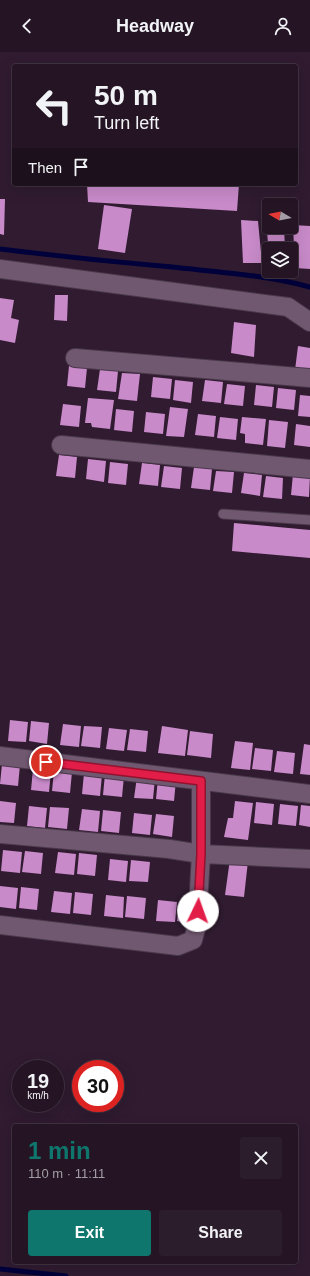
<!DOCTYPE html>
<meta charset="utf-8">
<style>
:root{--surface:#241424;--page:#2c1d2c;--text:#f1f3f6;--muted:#a39ea6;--line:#413341;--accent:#0f766e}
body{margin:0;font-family:Arial,sans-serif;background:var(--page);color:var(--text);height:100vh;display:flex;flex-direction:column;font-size:15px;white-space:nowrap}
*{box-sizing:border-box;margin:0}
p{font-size:13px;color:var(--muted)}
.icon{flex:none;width:22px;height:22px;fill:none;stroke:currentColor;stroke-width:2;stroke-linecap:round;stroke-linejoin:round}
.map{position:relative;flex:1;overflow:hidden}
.panel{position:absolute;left:12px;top:1072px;width:286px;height:140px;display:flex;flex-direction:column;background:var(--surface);border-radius:4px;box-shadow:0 4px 16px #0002,0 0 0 1px var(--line)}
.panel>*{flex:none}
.hud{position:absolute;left:12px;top:12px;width:286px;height:122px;border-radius:4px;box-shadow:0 4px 16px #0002,0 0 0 1px var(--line);background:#241424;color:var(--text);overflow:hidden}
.needle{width:26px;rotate:280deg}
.tools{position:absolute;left:262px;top:146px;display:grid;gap:8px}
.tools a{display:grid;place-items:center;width:36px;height:36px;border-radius:4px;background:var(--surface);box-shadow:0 4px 16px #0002,0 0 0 1px var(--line);font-size:20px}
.speed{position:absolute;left:12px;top:1008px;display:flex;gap:8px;font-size:20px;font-weight:700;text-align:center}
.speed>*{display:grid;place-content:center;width:52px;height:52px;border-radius:50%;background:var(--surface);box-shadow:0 4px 16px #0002,0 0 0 1px var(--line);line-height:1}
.speed small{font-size:10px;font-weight:400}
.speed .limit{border:6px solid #d22;background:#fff;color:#111}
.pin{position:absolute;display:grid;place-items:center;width:34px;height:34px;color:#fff;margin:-17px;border:2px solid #fff;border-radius:50%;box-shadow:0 1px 4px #0007}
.me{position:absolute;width:44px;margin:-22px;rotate:3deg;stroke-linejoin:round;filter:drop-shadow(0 0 3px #0008)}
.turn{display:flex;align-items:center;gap:14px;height:84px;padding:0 16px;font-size:18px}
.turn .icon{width:52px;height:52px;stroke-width:2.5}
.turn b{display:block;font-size:28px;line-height:34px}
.then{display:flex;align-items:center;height:38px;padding:0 16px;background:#0003;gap:8px;font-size:15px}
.round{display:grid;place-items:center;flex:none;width:42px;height:42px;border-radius:4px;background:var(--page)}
.summary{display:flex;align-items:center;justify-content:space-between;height:68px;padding:0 16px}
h1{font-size:24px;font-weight:600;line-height:30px;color:var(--accent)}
.primary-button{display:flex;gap:8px;margin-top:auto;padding:8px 16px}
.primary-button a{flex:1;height:46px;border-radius:4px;background:var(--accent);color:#fff;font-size:16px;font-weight:600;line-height:46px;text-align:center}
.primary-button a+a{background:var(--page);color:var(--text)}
header{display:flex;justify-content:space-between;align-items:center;height:52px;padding:0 16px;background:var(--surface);font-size:18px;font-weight:600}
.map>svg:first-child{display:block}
</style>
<header><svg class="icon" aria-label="back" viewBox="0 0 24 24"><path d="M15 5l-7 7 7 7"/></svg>Headway<svg class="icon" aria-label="person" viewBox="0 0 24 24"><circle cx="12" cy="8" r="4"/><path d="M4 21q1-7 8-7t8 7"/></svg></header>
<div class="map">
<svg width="310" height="1224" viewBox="0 0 310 1224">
<rect width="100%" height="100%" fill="#301b30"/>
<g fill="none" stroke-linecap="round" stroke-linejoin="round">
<path stroke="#00003b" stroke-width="5" d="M0 197C57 204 114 210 172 215 218 220 265 223 310 235
M0 1217 66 1224"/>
</g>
<path fill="#c88ac9" d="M87 132H239L237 159 88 150Z
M0 147H5L4 183 0 182Z
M104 153 132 157 125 201 98 197Z
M266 167H269V175H284L285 197H269V204Z
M241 168 258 169 262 211H243Z
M293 173 310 174V217L295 216Z
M55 243H68L67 269 54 268Z
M0 246 14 248 11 266 19 268 15 291 0 288Z
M234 270 256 273 254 305 231 301Z
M298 294 310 296V320L295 318Z
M69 314 87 316 85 336 67 334Z
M100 317 118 319 116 340 97 338Z
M122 321 140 322 137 349 118 347Z
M153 325 172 327 170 347 151 345Z
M175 328 193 330 191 351 173 348Z
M205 328 223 330 221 351 202 349Z
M227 332 245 334 243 354 224 352Z
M256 333 274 335 272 355 254 353Z
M278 336 296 338 294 358 276 356Z
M300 343 310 344V365L298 364Z
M88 346 114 348 110 377 92 375 91 371H85Z
M63 352 81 354 79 375 60 373Z
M170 355 188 357 184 385 166 384Z
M116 357 134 359 132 380 114 378Z
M146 360 165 362 163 382 144 380Z
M198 362 216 364 214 385 195 383Z
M220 365 238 367 236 388 217 386Z
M242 365 266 367 263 393 245 391V382L240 381Z
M269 368 288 370 285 396 267 394Z
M296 372 310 374V395L294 393Z
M59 403 77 405 75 426 56 424Z
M88 407 106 409 104 430 86 427Z
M110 410 128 412 126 433 108 431Z
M142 411 160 413 158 434 139 432Z
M164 414 182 416 180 437 161 435Z
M194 415 212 417 210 438 191 436Z
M216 419 234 420 232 441 213 439Z
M244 421 262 423 260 444 241 441Z
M293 422 310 424 309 445 291 443Z
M266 424 283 426 282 447 263 445Z
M234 471 310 478V506L232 499Z
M10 668 28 670 26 690 8 689Z
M31 669 49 671 47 692 29 689Z
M63 672 81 674 79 695 60 693Z
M84 674 102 675 100 696 81 694Z
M162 674 188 678 185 704 158 701Z
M109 676 127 678 124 699 106 697Z
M130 677 148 679 146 700 127 698Z
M190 679 213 682 211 706 187 703Z
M235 689 253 691 250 718 231 716Z
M304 692 310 693V723L300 722Z
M255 696 273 698 271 719 252 717Z
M277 699 295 701 293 722 274 720Z
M2 712 20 713 18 734 0 732Z
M33 717 51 719 49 740 31 738Z
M54 718 72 720 70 741 52 739Z
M84 721 102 723 100 744 82 742Z
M105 722 124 724 122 745 103 743Z
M137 725 155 727 153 747 134 746Z
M158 726 176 728 174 749 156 747Z
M0 749 16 751 14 771 0 770Z
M235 749 253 751 248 788 224 785 228 766H233Z
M256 750 274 752 272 773 254 771Z
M280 752 298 754 296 774 278 772Z
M301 753 310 754V775L299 773Z
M29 754 47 756 45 776 27 774Z
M50 755 69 756 67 777 48 775Z
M82 757 100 759 98 780 79 778Z
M103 758 121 760 119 781 101 779Z
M134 761 152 763 150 783 132 781Z
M156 762 174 764 172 785 153 782Z
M3 798 22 800 20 821 1 819Z
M25 799 43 801 41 822 22 820Z
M58 800 76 802 74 823 55 821Z
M79 801 97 803 95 824 77 822Z
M110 807 128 809 126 830 108 828Z
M230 807 248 809 244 845 225 843Z
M131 808 150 810 148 830 129 829Z
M0 834 18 836 16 857 0 855Z
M21 835 39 837 37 858 19 856Z
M54 839 72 841 70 862 51 860Z
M75 840 93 842 91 863 73 861Z
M106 843 124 845 123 866 104 864Z
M127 844 146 846 144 867 125 865Z
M158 848 177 850 175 870 156 869Z
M180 849 198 851 196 872 177 869Z"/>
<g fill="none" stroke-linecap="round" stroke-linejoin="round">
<defs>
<path id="lane" d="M223 462 310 468"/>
<path id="street" d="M0 217 288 255 310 270
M75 306 310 326
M61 393 310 417
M0 704 310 742
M201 729V802L310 807
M0 782 169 797 201 802 197 873 193 888 178 894 0 873"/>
</defs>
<use href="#lane" stroke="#49384a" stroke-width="11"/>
<use href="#street" stroke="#49384a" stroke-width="20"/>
<use href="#lane" stroke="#715871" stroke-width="9"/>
<use href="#street" stroke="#715871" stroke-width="18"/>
</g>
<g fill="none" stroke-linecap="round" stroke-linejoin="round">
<defs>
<path id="route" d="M46 710 201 729V802L198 859"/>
</defs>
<use href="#route" stroke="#92132f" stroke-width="10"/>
<use href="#route" stroke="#e11d48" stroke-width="7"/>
</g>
</svg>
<div class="tools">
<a><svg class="needle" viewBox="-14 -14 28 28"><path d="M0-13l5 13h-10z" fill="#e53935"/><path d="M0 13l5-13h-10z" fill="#a39ea6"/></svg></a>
<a><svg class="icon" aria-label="layers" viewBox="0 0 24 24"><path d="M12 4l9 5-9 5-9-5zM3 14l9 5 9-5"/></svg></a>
</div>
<div class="speed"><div>19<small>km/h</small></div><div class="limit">30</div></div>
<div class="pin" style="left:46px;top:710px;background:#d93025"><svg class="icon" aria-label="arrive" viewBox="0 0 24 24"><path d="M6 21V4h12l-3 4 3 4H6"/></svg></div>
<svg class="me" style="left:198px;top:859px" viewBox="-20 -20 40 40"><circle r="19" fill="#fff"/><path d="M0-13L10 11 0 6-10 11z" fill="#e11d48"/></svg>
<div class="hud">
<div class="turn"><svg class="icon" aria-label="left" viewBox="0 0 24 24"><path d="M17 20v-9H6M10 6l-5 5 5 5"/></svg><div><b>50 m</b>Turn left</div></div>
<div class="then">Then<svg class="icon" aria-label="arrive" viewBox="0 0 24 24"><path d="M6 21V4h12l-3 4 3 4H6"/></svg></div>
</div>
<section class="panel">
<div class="summary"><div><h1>1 min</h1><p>110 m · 11:11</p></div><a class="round"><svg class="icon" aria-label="close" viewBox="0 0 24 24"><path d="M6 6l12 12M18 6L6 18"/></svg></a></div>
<div class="primary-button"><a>Exit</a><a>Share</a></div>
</section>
</div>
